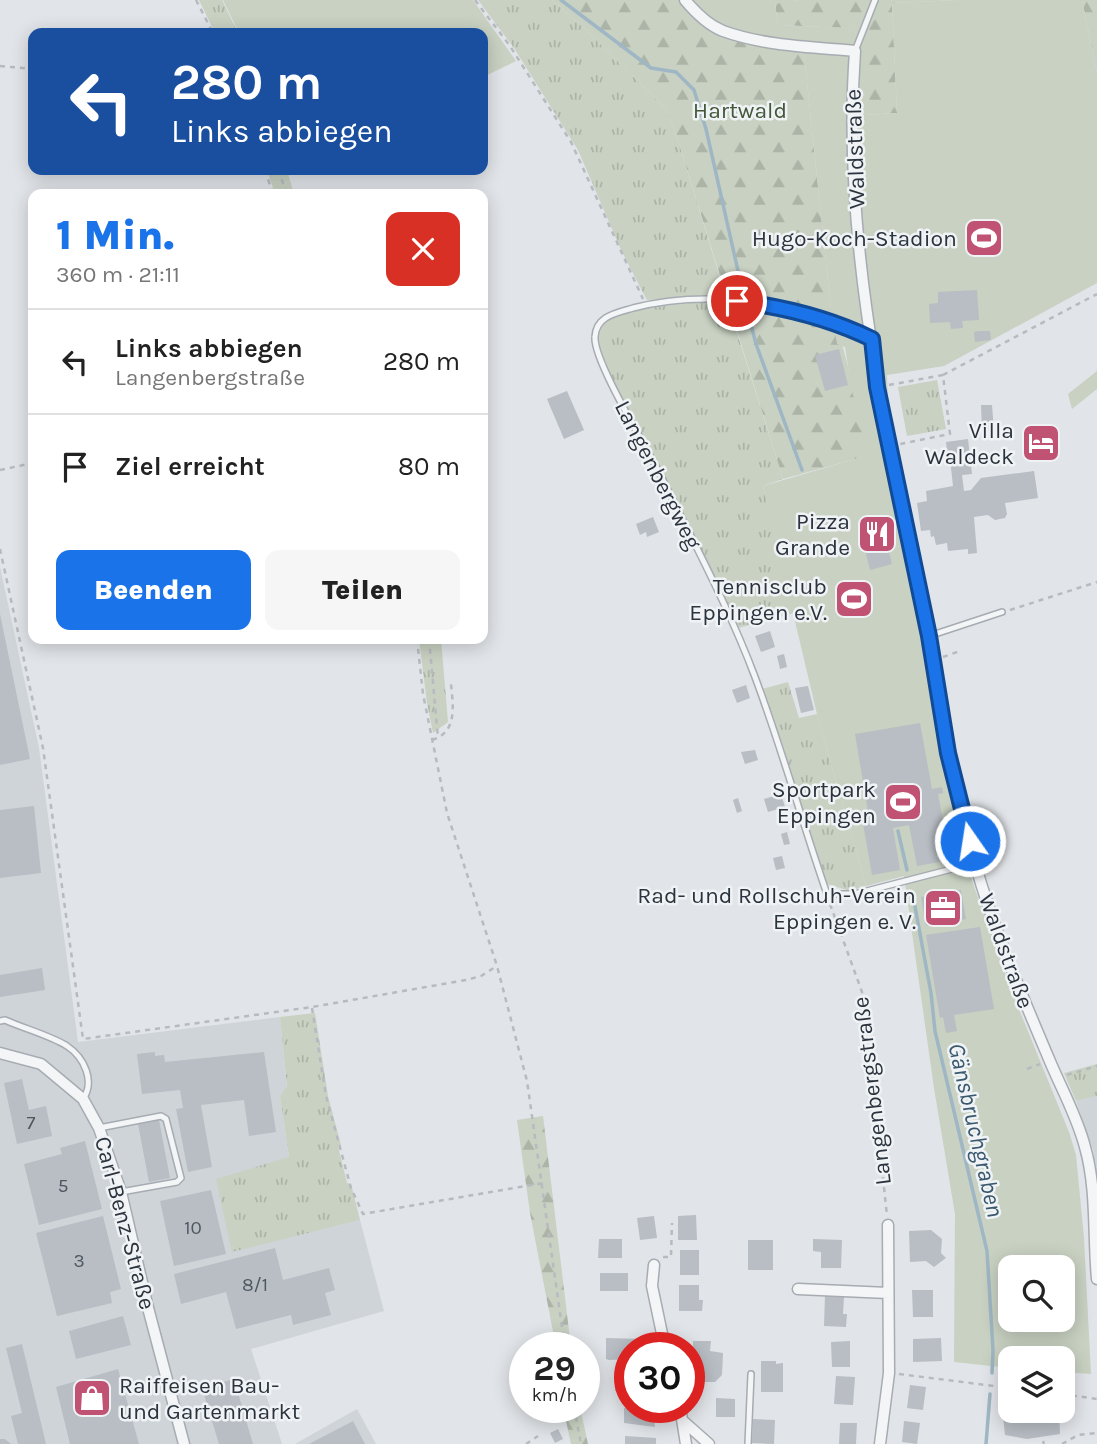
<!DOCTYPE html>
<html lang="de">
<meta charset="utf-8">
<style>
:root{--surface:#fff;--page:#f6f6f6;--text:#222;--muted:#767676;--line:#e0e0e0;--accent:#1a73e8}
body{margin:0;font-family:Karla,sans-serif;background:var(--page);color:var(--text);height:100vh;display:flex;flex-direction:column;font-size:26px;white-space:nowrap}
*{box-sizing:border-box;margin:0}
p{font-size:23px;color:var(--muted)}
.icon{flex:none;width:38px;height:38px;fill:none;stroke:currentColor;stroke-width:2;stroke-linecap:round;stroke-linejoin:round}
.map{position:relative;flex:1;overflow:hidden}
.side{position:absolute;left:28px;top:189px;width:460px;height:455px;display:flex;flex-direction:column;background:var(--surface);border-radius:14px;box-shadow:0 4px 18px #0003}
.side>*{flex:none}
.top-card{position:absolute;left:28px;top:28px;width:460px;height:147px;border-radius:14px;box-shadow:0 4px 18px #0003;background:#1a4fa0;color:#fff;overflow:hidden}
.tools{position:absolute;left:998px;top:1255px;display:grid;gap:14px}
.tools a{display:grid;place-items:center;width:77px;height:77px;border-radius:14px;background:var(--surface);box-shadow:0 4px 18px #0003;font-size:35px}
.speed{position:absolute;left:509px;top:1332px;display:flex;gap:14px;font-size:35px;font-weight:700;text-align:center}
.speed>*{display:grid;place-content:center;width:91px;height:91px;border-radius:50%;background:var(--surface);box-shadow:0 4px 18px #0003;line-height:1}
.speed small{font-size:18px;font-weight:400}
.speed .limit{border:10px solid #d22;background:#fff;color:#111}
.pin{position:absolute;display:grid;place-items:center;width:60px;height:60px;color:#fff;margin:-30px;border:4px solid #fff;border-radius:50%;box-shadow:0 2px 7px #0007}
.me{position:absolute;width:77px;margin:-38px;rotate:347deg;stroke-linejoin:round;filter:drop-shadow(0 0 5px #0008)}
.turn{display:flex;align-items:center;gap:24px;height:147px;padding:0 28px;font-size:32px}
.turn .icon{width:91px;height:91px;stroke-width:2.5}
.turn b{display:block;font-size:49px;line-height:60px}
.round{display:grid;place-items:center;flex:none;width:74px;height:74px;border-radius:14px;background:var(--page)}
.summary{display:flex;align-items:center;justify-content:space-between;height:119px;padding:0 28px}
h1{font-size:42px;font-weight:800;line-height:52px;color:var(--accent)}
.action{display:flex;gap:14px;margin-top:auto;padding:14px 28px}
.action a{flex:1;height:80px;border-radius:14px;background:var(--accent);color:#fff;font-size:28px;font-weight:800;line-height:80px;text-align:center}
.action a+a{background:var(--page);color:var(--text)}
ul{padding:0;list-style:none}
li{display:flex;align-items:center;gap:21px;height:105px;padding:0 28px;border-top:2px solid var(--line)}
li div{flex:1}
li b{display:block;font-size:26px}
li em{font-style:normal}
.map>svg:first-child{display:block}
</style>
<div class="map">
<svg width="1097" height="1444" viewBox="0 0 1097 1444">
<defs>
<pattern id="grass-tufts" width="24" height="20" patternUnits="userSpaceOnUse" patternTransform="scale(1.75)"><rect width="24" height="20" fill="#c8d1c2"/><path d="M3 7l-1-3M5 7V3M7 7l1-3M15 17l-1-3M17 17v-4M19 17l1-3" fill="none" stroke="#acb4a8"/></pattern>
<pattern id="forest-firs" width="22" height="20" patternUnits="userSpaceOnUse" patternTransform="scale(1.75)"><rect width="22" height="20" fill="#c8d1c2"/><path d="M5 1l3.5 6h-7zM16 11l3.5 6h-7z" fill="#acb4a8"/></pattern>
</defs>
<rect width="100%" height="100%" fill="#e1e4e8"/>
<path fill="#cfd4d9" d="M0 567 39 748 78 1042 280 1017 287 1087 280 1096 289 1157 232 1251 360 1220 384 1311 251 1349 282 1444H0Z
M1097 1096V1192L1093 1149 1076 1101Z
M357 1409 376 1444H295Z"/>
<path fill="url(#grass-tufts)" d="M199 0H222L238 33H215Z
M478 0H552L582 26 666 109 677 137 725 294 647 300 622 252 578 150 514 48Z
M267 170H287L294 194H275Z
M717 300 727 301 783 479 763 486 794 613 738 628 672 490 606 368 598 341 601 329 607 320 619 314 647 308Z
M1097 371V389L1072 409 1068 394Z
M937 380 946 429 907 436 898 387Z
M419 639H441L448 722 433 733 427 703Z
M788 682 799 718 817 714 866 886 850 891 827 884 762 689Z
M315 1013 328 1096 341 1145 338 1146 347 1183 351 1184 360 1220 232 1252 216 1179 289 1157 280 1096 287 1086 280 1017Z
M1097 1064V1096L1076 1101 1064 1073Z"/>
<path fill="url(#forest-firs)" d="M552 0H678L691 17 720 34 804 54 831 309C848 356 856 406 870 455L783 479 677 137 666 109 582 26Z
M799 0H958L892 3 897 113 865 115V38L847 28 778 25 775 3Z
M1082 0H1097V73Z
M543 1116 571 1347H556L530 1213 517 1120Z
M563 1407H580L588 1444H571Z"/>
<path fill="#c8d1c2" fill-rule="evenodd" d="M223 0H473L516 61 483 77V33H239Z
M678 0H799L775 4 778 25 847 28 866 38V115L897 113 892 3 958 0H1082L1097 73V283L944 366 887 375 890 465 970 855 972 881 1014 997 1069 1132 1076 1155 1084 1238 1091 1374 1062 1372V1358H1010V1368L954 1362 955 1214 934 1088 904 876 866 886 817 714 763 486 869 455 852 391 845 347 837 344 831 309 804 54 720 34 691 17ZM1010 1267H1062V1320H1010Z"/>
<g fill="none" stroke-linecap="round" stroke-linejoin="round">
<path stroke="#9fb7c4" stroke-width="3.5" d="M561 0 651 68 676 72 694 90 706 129 743 293
M748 313 756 344 802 470
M898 831 907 870
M913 896 931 993 935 1031 987 1251 993 1350 992 1373
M986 1444 990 1394"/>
</g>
<path fill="#b8bec4" d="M977 290 979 320 962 321 963 328 951 329 950 322 930 323 929 304 938 303V292Z
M979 331H990L991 340 975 342 974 332Z
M839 349 848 385 825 391 815 355Z
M567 391 584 430 564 439 547 399Z
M981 405H992L994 430 982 431Z
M968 439 972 474 962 475 964 491 971 490 981 478 1034 471 1038 498 1005 503 1007 514 1005 518 995 520 988 515 974 517 977 553 968 554V549L948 551 947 543 936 545 934 536 931 537 930 530 921 531 917 503 927 501 926 491 953 486 949 450 947 451 946 442Z
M653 517 659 532 647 537 646 532 640 535 636 524Z
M883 529 892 564 870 570 861 534Z
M0 614 30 759 0 765Z
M770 631 775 647 761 652 755 636Z
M784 654 787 667 780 669 777 656Z
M746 685 750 698 737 703 732 690Z
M808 686 814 710 801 713 795 688Z
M920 723 932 789 942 787 943 793 938 794 950 860 917 866 909 825 893 828 900 870 872 875 861 812 868 811 855 734Z
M755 750 758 760 745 764 741 752Z
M781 794 785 807 768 812 764 799Z
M738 798 742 811 737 813 733 800Z
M34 806 41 873 0 878V810Z
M787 832 790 844 784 845 781 834Z
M782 856 785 868 776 870 773 858Z
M961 890 966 919 926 926 921 897Z
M980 927 994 1009 954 1015 957 1031 946 1033 943 1017 940 1018 926 935Z
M42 968 45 990 0 997V975Z
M155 1052V1056L164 1055 165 1062 264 1052 276 1132 249 1136 244 1100 201 1105 212 1167 188 1172 176 1109 183 1108 180 1090 142 1094 137 1054Z
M22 1079 29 1110 46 1106 52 1136 17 1144 4 1083Z
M159 1120 170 1178 149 1182 138 1124Z
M85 1141 102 1209 39 1225 24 1164 62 1154 60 1148Z
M211 1190 226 1254 174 1266 160 1201Z
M696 1215 697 1240H678V1216Z
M103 1216 121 1289 110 1292 112 1303 57 1316 36 1233Z
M654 1216 657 1238 640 1240 637 1218Z
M931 1230 942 1239 941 1253 946 1258 934 1267 926 1261 910 1262 909 1231Z
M599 1239H622V1258H598Z
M813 1239 842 1240 841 1268H821V1252L813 1251Z
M748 1240H773V1270H748Z
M275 1248 283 1280 329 1268 335 1290 325 1293 331 1315 293 1325 291 1315 236 1329 226 1292 181 1304 174 1274Z
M680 1250H699V1275H680Z
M600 1273H628V1291H600Z
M679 1285H699V1300H703L702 1311H679Z
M912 1290H933V1317H913Z
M825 1295 844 1296 843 1314H847L846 1327 824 1326Z
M123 1316 131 1345 76 1359 69 1331Z
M606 1338 642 1339 641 1348H630V1359L609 1360 606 1359Z
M941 1338 942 1361 913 1362V1339Z
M693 1341H711L710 1351 723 1353 722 1375 715 1382H705L697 1377 696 1356H693Z
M850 1341V1367H832L831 1342Z
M22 1344 46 1444H18L11 1416 22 1413 6 1348Z
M761 1361H776V1364L783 1363V1392H761Z
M118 1369 139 1444H70L56 1387Z
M624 1370H630V1391H615V1379H623Z
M836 1376 855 1377 853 1405 834 1404Z
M234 1379 253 1444H219L202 1388Z
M910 1385 926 1387 923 1410 907 1408Z
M716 1398 735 1399V1417H716Z
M636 1407 653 1409 655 1427 624 1423V1408L636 1409Z
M1013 1410H1059L1060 1434 1027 1439 1005 1435 1003 1416Z
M753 1419 775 1420 774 1444 752 1443Z
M353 1421 365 1444H309Z
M904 1421 920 1423 917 1444 902 1442Z
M840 1423H857L856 1444H839Z
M558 1429 563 1439 555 1443 550 1433Z
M625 1436 656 1438V1444H625Z
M0 1439H5L11 1444H0Z"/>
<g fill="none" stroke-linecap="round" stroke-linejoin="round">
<defs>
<path id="service" d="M855 51 875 0
M870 338C797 303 712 288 633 308 616 313 596 316 595 337 593 361 650 453 663 480 695 545 730 610 755 677 782 749 802 822 827 894H855L975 863
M929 636 1002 612
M0 1021 5 1020C25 1029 49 1035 67 1046 85 1058 95 1082 83 1099
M99 1128 161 1116 166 1119 181 1178 177 1182 121 1192
M748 1444 751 1374"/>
<path id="minor" d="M685 0C695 12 708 25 723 31 765 46 811 47 855 51 841 243 887 434 926 621 943 702 952 784 975 863 994 931 1022 995 1049 1059 1061 1088 1077 1116 1085 1147 1097 1189 1093 1236 1097 1279
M0 1053 41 1064 83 1099 99 1128 121 1192 147 1304 184 1444
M654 1265 652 1286 665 1348
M798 1289 888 1293
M680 1407 686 1444
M683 1421 709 1444
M880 1444 889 1373 888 1225"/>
</defs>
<use href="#service" stroke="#a7acb2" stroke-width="8"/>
<use href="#minor" stroke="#a7acb2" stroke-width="13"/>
<path stroke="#b7bbc0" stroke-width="2.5" stroke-dasharray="5 5" stroke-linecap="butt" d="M196 0 213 33
M475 0 510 46 571 142 643 299
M0 66 33 69
M265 170 273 194
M278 170 287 194
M943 375 1097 294
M889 385 943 375 950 434 900 444
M0 470 33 463
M0 549 43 748 83 1039 312 1007 466 980 481 976 497 966
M1010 610 1097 582
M417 639 423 694 447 813 497 966 527 1081 565 1348
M429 639 438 738
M943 657 960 651
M432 740C458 732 453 706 451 684
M830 904 862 992 865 1007 887 1216
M312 1008 326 1096 351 1188 363 1214 543 1183
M1027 1069 1040 1064
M1067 1075 1097 1066
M663 1257H671L672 1223
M899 1374 1010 1388
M1062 1394 1097 1399
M574 1407 581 1444
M1043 1441 1044 1444
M526 1444 538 1436
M1062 1444 1078 1435 1097 1433"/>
<use href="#service" stroke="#f3f5f7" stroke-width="5"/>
<use href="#minor" stroke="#f3f5f7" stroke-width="10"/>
</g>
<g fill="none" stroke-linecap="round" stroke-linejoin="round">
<defs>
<path id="route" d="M737 301C784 307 829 318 872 339L877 387 929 636 948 753 970 841"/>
</defs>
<use href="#route" stroke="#114b97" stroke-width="18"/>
<use href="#route" stroke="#1a73e8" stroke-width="12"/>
</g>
<defs>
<symbol id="stadium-square" viewBox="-11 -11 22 22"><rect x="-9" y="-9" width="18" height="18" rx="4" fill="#c05274" stroke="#f0f3f5"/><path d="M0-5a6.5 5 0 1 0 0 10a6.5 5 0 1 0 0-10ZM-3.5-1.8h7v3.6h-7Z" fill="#fff"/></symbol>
<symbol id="hotel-square" viewBox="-11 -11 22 22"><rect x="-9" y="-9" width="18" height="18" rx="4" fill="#c05274" stroke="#f0f3f5"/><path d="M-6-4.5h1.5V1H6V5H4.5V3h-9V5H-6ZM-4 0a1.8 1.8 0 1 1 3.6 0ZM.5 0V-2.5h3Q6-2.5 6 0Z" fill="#fff"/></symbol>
<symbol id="restaurant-square" viewBox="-11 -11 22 22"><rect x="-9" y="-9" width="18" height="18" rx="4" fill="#c05274" stroke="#f0f3f5"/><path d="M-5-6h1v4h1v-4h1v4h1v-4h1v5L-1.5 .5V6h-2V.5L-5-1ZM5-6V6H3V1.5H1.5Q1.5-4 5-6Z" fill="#fff"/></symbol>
<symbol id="office-square" viewBox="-11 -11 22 22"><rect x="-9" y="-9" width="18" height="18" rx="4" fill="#c05274" stroke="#f0f3f5"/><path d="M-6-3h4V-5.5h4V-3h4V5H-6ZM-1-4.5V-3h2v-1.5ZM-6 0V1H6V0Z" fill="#fff"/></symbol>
<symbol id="shop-square" viewBox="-11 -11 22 22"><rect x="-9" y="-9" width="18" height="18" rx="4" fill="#c05274" stroke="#f0f3f5"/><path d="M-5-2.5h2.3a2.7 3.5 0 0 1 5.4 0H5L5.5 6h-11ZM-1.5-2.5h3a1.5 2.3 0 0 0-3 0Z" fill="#fff"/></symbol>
</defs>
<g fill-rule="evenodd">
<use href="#stadium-square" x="962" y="216" width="44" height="44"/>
<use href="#hotel-square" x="1019" y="421" width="44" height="44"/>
<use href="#restaurant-square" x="855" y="512" width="44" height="44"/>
<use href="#stadium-square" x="832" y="577" width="44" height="44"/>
<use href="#stadium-square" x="881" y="780" width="44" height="44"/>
<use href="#office-square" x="921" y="886" width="44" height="44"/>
<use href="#shop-square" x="70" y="1376" width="44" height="44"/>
</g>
<g text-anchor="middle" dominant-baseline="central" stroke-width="5" stroke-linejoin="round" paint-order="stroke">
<g font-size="19" fill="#4e5660">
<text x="31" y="1123">7</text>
<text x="63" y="1186">5</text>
<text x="193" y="1228">10</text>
<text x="79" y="1261">3</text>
<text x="255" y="1285">8/1</text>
</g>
<g font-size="23" fill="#445839" stroke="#f0f3f5">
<text x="740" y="110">Hartwald</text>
</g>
<g font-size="23" fill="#2b343e" stroke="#f0f3f5">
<text transform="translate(855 149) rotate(-92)">Waldstraße</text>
<text transform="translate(658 475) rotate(63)">Langenbergweg</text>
<text transform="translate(1006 951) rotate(70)">Waldstraße</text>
<text transform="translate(872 1091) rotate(-97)">Langenbergstraße</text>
<text transform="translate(125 1223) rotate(75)">Carl-Benz-Straße</text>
</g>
<g font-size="23" fill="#2b343e" stroke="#f0f3f5" text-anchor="end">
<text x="957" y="238">Hugo-Koch-Stadion</text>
<text x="1014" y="430">Villa<tspan x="1014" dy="26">Waldeck</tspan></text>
<text x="850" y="521">Pizza<tspan x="850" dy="26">Grande</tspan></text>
<text x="827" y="586">Tennisclub<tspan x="827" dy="26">Eppingen e.V.</tspan></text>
<text x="876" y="789">Sportpark<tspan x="876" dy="26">Eppingen</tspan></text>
<text x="916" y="895">Rad- und Rollschuh-Verein<tspan x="916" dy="26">Eppingen e. V.</tspan></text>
<text x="119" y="1385" text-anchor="start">Raiffeisen Bau-<tspan x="119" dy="26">und Gartenmarkt</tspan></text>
</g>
<g font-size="24" font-style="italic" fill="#39586d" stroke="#f0f3f5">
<text transform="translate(976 1130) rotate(77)">Gänsbruchgraben</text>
</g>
</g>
</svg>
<div class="tools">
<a><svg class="icon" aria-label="search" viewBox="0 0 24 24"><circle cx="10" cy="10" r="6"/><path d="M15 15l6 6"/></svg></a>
<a><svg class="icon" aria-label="layers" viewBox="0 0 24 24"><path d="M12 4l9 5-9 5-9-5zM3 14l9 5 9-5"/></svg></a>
</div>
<div class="speed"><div>29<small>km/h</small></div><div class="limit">30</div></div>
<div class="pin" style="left:737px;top:301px;background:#d93025"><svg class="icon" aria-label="arrive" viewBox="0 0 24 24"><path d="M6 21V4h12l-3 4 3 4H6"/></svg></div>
<svg class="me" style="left:970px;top:841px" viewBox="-20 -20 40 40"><circle r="17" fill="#1a73e8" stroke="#fff" stroke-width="3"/><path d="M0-11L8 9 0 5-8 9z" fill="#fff"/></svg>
<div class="top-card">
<div class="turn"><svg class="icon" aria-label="left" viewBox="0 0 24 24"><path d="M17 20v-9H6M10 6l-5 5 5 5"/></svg><div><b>280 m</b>Links abbiegen</div></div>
</div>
<section class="side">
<div class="summary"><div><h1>1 Min.</h1><p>360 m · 21:11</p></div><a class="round" style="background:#d93025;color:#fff"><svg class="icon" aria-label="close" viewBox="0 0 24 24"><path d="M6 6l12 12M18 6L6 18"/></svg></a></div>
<ul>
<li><svg class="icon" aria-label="left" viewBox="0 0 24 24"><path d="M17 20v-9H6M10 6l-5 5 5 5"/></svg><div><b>Links abbiegen</b><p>Langenbergstraße</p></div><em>280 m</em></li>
<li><svg class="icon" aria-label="arrive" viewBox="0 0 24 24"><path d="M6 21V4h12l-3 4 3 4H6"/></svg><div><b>Ziel erreicht</b></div><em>80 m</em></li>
</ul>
<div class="action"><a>Beenden</a><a>Teilen</a></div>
</section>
</div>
